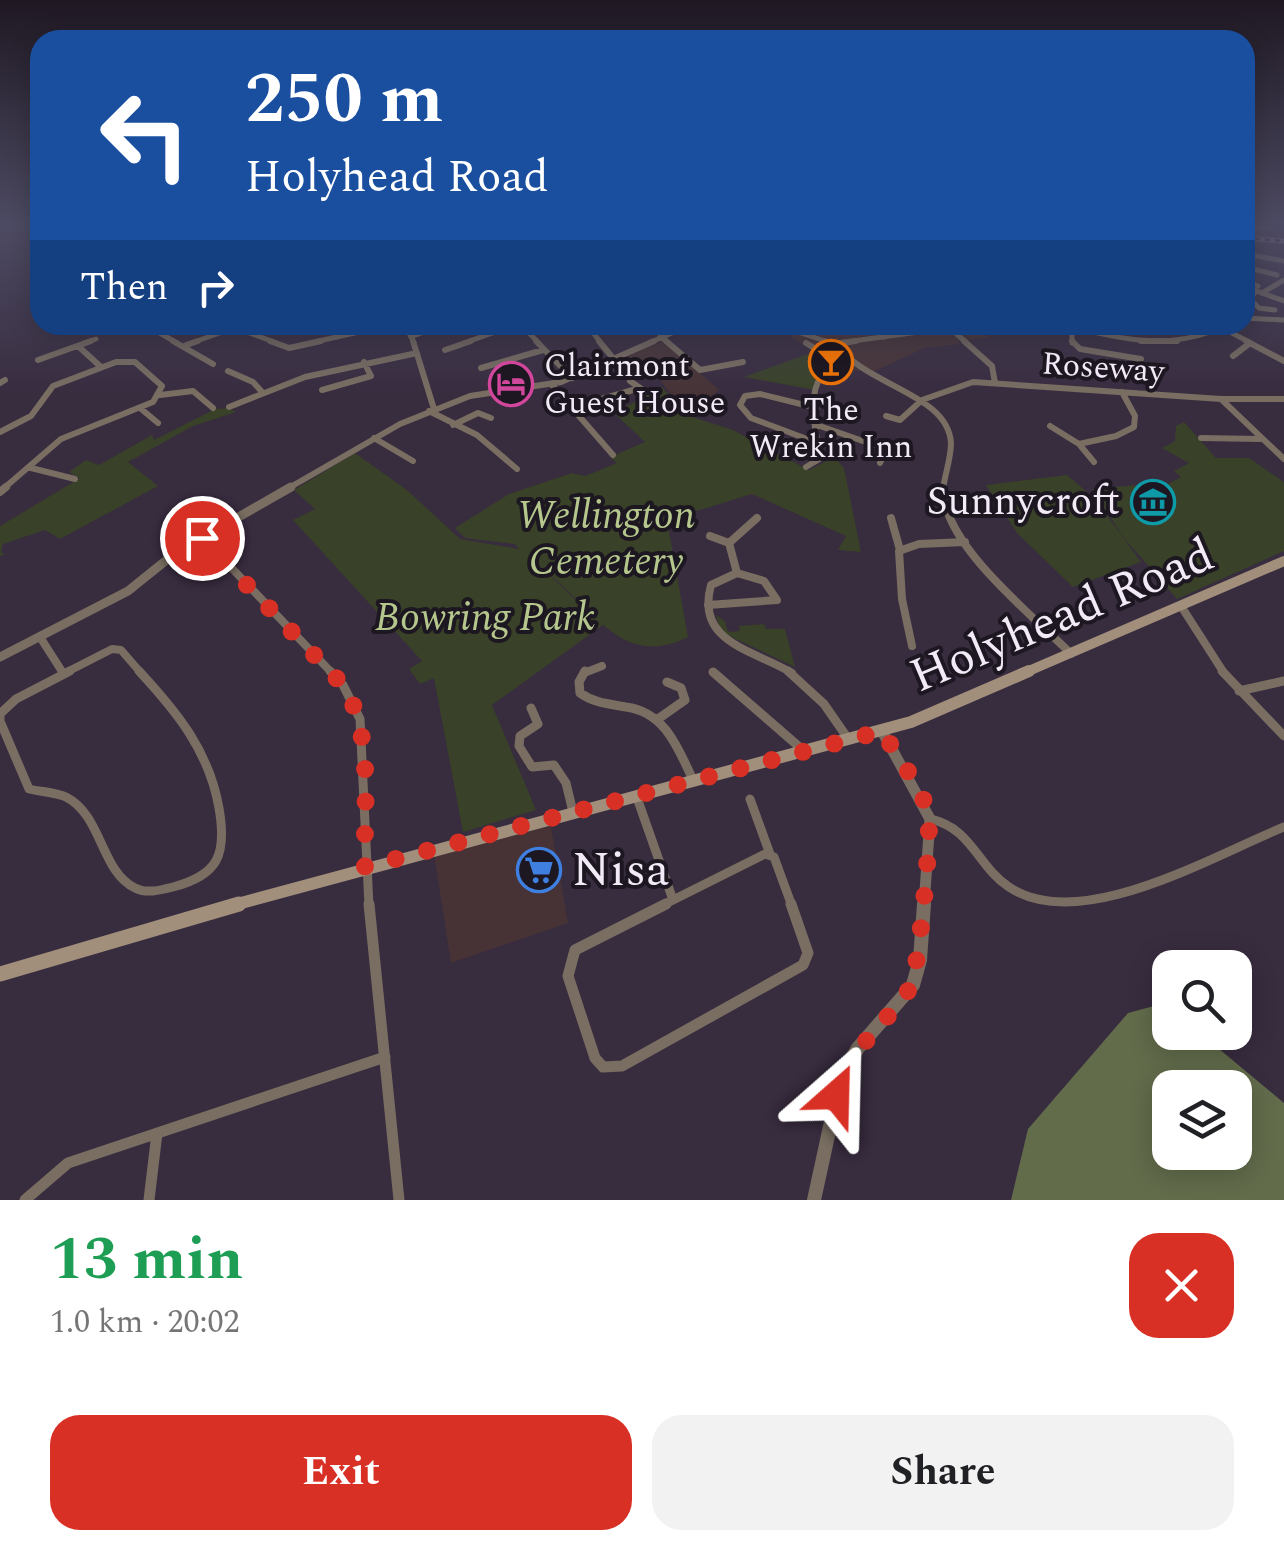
<!DOCTYPE html>
<meta charset="utf-8">
<style>
:root{--surface:#fff;--page:#f2f2f2;--text:#202124;--muted:#757577;--accent:#d93025}
body{margin:0;font-family:Spectral,serif;background:var(--page);color:var(--text);height:100vh;display:flex;flex-direction:column;font-size:38px;white-space:nowrap}
*{box-sizing:border-box;margin:0}
p{font-size:32px;color:var(--muted)}
.icon{flex:none;width:55px;height:55px;fill:none;stroke:currentColor;stroke-width:2;stroke-linecap:round;stroke-linejoin:round}
.map{position:relative;height:1200px;overflow:hidden}
.sheet{display:flex;flex-direction:column;background:var(--surface);flex:1}
.sheet>*{flex:none}
.guide{position:absolute;left:30px;top:30px;width:1225px;height:305px;border-radius:30px;box-shadow:0 5px 25px #0003;background:#1a4fa0;color:#fff;overflow:hidden}
.tools{position:absolute;left:1152px;top:950px;display:grid;gap:20px}
.tools a{display:grid;place-items:center;width:100px;height:100px;border-radius:20px;background:var(--surface);box-shadow:0 5px 25px #0003;font-size:50px}
.pin{position:absolute;display:grid;place-items:center;width:85px;height:85px;color:#fff;margin:-42px;border:5px solid #fff;border-radius:50%;box-shadow:0 2px 10px #0007}
.me{position:absolute;width:110px;margin:-55px;rotate:25deg;stroke-linejoin:round;filter:drop-shadow(0 0 8px #0008)}
.turn{display:flex;align-items:center;gap:35px;height:210px;padding:0 50px;font-size:45px}
.turn .icon{width:130px;height:130px;stroke-width:2.5}
.turn b{display:block;font-size:70px;line-height:85px}
.then{display:flex;align-items:center;height:95px;padding:0 50px;background:#0003;gap:20px;font-size:38px}
.round{display:grid;place-items:center;flex:none;width:105px;height:105px;border-radius:30px;background:var(--page)}
.summary{display:flex;align-items:center;justify-content:space-between;height:170px;padding:0 50px}
h1{font-size:60px;font-weight:700;line-height:75px;color:#1e9e55}
.button{display:flex;gap:20px;margin-top:auto;padding:20px 50px}
.button a{flex:1;height:115px;border-radius:30px;background:var(--accent);color:#fff;font-size:40px;font-weight:700;line-height:115px;text-align:center}
.button a+a{background:var(--page);color:var(--text)}
.map>svg:first-child{display:block}
</style>
<div class="map">
<svg width="1284" height="1200" viewBox="0 0 1284 1200">
<rect width="100%" height="100%" fill="#382c3f"/>
<path fill="#473336" d="M770 325H990L981 327 990 337 958 341 961 344 924 348 873 372 844 369 826 377 817 374 820 354Z
M664 341 719 390 686 415 658 377 624 353Z
M550 822 568 923 451 963 434 854Z"/>
<path fill="#394128" d="M816 351 820 354 815 390 744 377Z
M662 387 686 415 733 430 809 470 834 457 844 468 861 552 838 550 846 536 752 494 667 520 688 637C622 670 596 610 547 573L603 625 492 705 536 810 463 832 434 678 420 684 409 669 422 661 293 520 315 509 294 490 355 453 407 490 460 539 519 549 515 544 465 538 455 528 509 494 572 473 585 476 617 463 610 457 645 442 614 413Z
M215 409 229 408 236 412 193 426 128 462 158 486 60 539 45 530 3 544 1 552 5 555 0 556V526L80 478 69 472 86 460 99 465 152 435 154 440Z
M1184 422 1216 458H1249L1284 482V551L1177 599 1123 537 1092 489 1148 484 1156 490 1181 477 1174 471 1189 463 1162 448 1175 441 1176 426Z
M1067 475 1095 499 1141 562 1073 587 1017 533 986 485Z
M716 615 725 621 728 632 740 631 739 626 764 624 766 629H785L795 667 721 632Z"/>
<path fill="#626c4b" fill-rule="evenodd" d="M1165 1003 1170 1007V1032L1200 1033 1284 1103V1200H1011L1028 1129 1128 1013ZM1170 1088H1235V1152H1170Z"/>
<g fill="none" stroke-linecap="round" stroke-linejoin="round">
<path stroke="#796e61" stroke-width="5" d="M1245 228 1269 227
M1245 254 1284 261
M1245 267 1277 275
M1245 281 1258 286
M1256 291 1250 299 1259 308 1275 310
M1262 293 1284 280
M146 325 177 343
M228 325 277 343
M405 325 414 343
M521 325 539 343
M587 325 601 343
M866 325 884 337
M1130 325 1137 328
M1072 327V343
M952 330 967 343
M1230 332 1251 343
M413 336 444 325
M660 337 669 343
M84 343 96 339
M191 343 234 328
M310 343 390 325
M464 343 515 325"/>
<path stroke="#796e61" stroke-width="6" d="M173 341 213 364
M270 341 289 348 321 341
M413 341 434 409
M536 341 572 378
M599 341 612 357
M666 341 700 370 743 362
M964 341 992 366 995 383
M1072 341 1080 349 1141 359
M1246 341 1284 361
M806 343 823 353 820 364 828 372
M837 344C864 386 948 393 951 443 951 458 945 474 943 489
M186 345 198 341
M78 346 101 367
M445 350 471 341
M1233 356 1250 343
M38 360 91 341
M481 368 543 350
M228 371 253 382 262 392
M630 381 646 392
M0 383 5 380
M552 385 613 455
M322 390 371 376 364 362
M160 395 193 391 213 408
M1221 399 1284 459
M229 407 305 377 417 353
M140 408 158 423
M570 408 640 388
M429 411 477 435 517 469
M886 416 900 420 922 400 973 382 1221 399H1284
M453 425 478 413 491 418
M817 425 880 447 885 453 880 463
M1050 426 1079 444 1094 462
M0 432 31 416 53 386 116 362H135L162 386 153 402 61 439 3 489
M374 438 413 461
M1201 438 1260 439
M815 442 751 418 740 405 745 396 760 394 817 408
M1079 444 1116 436 1134 427 1135 416 1122 392
M806 467 821 458C816 438 807 395 821 377 828 369 842 367 851 364
M31 468 75 479"/>
<path stroke="#796e61" stroke-width="8" d="M943 487C942 545 1032 614 1071 654
M0 492 6 487
M891 518 900 550
M710 536 729 543
M202 537 332 673
M737 573 729 543 757 518
M708 605 777 600 764 581 737 573 711 585C695 643 754 650 792 673
M1181 606 1224 673
M40 637 63 673
M912 646 902 599 899 551 919 544 965 542
M65 673 112 649 121 650 141 673
M584 673 602 666"/>
<path stroke="#796e61" stroke-width="9" d="M70 671 16 699 0 714V721L29 789C41 792 55 792 66 797 102 815 101 872 135 888 146 894 161 890 173 887 219 875 227 854 219 808 209 751 177 712 139 671
M330 671 343 685 360 719 369 906
M585 671 579 682 580 693C594 703 609 704 626 707 665 712 678 748 693 780
M788 671 824 704 849 740
M1222 671 1284 736
M713 672 804 751
M1239 691 1284 681
M531 708 538 724 520 736 519 746 532 767 554 765 566 783 573 812
M658 719 685 700 681 688 667 682
M636 795 673 900
M750 799 770 854
M930 819C972 828 977 866 1009 887 1080 935 1214 855 1284 827
M661 906 765 854 774 857 792 906"/>
<path stroke="#796e61" stroke-width="11" d="M369 904 399 1200
M666 904 575 950 568 976 595 1058 603 1067 622 1066 803 965 808 953 791 904
M25 1200 68 1163 385 1057
M149 1200 157 1133"/>
<path stroke="#796e61" stroke-width="5" d="M1245 287 1284 301
M1245 318 1284 320
M777 325 831 343
M1063 325C1113 337 1160 350 1210 332L1211 325
M649 343 690 325
M838 343 970 325"/>
<path stroke="#796e61" stroke-width="6" d="M824 341 833 344 856 341
M1141 341H1177
M287 489 400 424 470 396 561 382 654 341"/>
<path stroke="#796e61" stroke-width="9" d="M0 657 128 591 174 554 291 487"/>
<path stroke="#796e61" stroke-width="11" d="M882 731 930 819 924 906"/>
<path stroke="#796e61" stroke-width="14" d="M814 1200 841 1076 858 1048 913 985 920 960 924 904"/>
<path stroke="#a18f7c" stroke-width="10" d="M1024 673 1284 561"/>
<path stroke="#a18f7c" stroke-width="12" d="M230 906 911 722 1029 671"/>
<path stroke="#a18f7c" stroke-width="15" d="M0 974 239 904"/>
<defs>
<path id="rail" d="M1245 238 1284 241"/>
</defs>
<use href="#rail" stroke="#a79dad" stroke-width="5"/>
<use href="#rail" stroke="#1c1720" stroke-width="2.5" stroke-dasharray="5" stroke-linecap="butt"/>
</g>
<linearGradient id="sky" x2="0" y2="1"><stop stop-color="#1f1823"/><stop offset="0.57" stop-color="#4d4b63"/><stop offset="1" stop-color="#4d4b63" stop-opacity="0"/></linearGradient>
<rect width="1284" height="395" fill="url(#sky)"/>
<g fill="none" stroke-linecap="round" stroke-linejoin="round">
<path stroke="#d93025" stroke-width="18" stroke-dasharray="0 32.4" d="M202 538 343 685C375 735 363 810 365 867L882 731C897 756 920 785 928 812 933 826 918 977 910 988 885 1026 848 1049 836 1095"/>
</g>
<defs>
<symbol id="bar-ring" viewBox="-11 -11 22 22"><circle r="9.5" fill="#1c1720" stroke="#e8710a" stroke-width="1.5"/><path d="M-6-5H6L.8 .8V4.5H3.5V6h-7V4.5H-.8V.8Z" fill="#e8710a"/></symbol>
<symbol id="hotel-ring" viewBox="-11 -11 22 22"><circle r="9.5" fill="#1c1720" stroke="#d1479c" stroke-width="1.5"/><path d="M-6-4.5h1.5V1H6V5H4.5V3h-9V5H-6ZM-4 0a1.8 1.8 0 1 1 3.6 0ZM.5 0V-2.5h3Q6-2.5 6 0Z" fill="#d1479c"/></symbol>
<symbol id="museum-ring" viewBox="-11 -11 22 22"><circle r="9.5" fill="#1c1720" stroke="#0f9aa8" stroke-width="1.5"/><path d="M0-6L6-3V-2H-6V-3ZM-5-1h2V3h-2ZM-1-1h2V3h-2ZM3-1h2V3H3ZM-6 4H6V6H-6Z" fill="#0f9aa8"/></symbol>
<symbol id="supermarket-ring" viewBox="-11 -11 22 22"><circle r="9.5" fill="#1c1720" stroke="#3f7fe0" stroke-width="1.5"/><path d="M-6-5.5h2.5l.6 2H6L4.5 2H-2.5L-4.4-4H-6ZM-1.5 3.2a1.3 1.3 0 1 0 .1 0ZM3 3.2a1.3 1.3 0 1 0 .1 0Z" fill="#3f7fe0"/></symbol>
</defs>
<g fill-rule="evenodd">
<use href="#bar-ring" x="806" y="337" width="50" height="50"/>
<use href="#hotel-ring" x="486" y="359" width="50" height="50"/>
<use href="#museum-ring" x="1128" y="477" width="50" height="50"/>
<use href="#supermarket-ring" x="514" y="845" width="50" height="50"/>
</g>
<g text-anchor="middle" dominant-baseline="central" stroke-width="8" stroke-linejoin="round" paint-order="stroke">
<g font-size="32" fill="#f2eaf7" stroke="#1c1720" text-anchor="start">
<text x="544" y="366">Clairmont<tspan x="544" dy="37">Guest House</tspan></text>
<text x="831" y="410" text-anchor="middle">The<tspan x="831" dy="37">Wrekin Inn</tspan></text>
</g>
<g font-size="32" fill="#f2eaf7" stroke="#1c1720">
<text transform="translate(1103 368) rotate(4)">Roseway</text>
</g>
<g font-size="40" fill="#f2eaf7" stroke="#1c1720" text-anchor="end">
<text x="1120" y="502">Sunnycroft</text>
</g>
<g font-size="40" font-style="italic" fill="#b5c78d" stroke="#1c1720">
<text x="606" y="516">Wellington<tspan x="606" dy="46">Cemetery</tspan></text>
<text x="485" y="618">Bowring Park</text>
</g>
<g font-size="48" fill="#f2eaf7" stroke="#1c1720">
<text transform="translate(1062 616) rotate(-23)">Holyhead Road</text>
</g>
<g font-size="48" fill="#f2eaf7" stroke="#1c1720" text-anchor="start">
<text x="572" y="870">Nisa</text>
</g>
</g>
</svg>
<div class="tools">
<a><svg class="icon" aria-label="search" viewBox="0 0 24 24"><circle cx="10" cy="10" r="6"/><path d="M15 15l6 6"/></svg></a>
<a><svg class="icon" aria-label="layers" viewBox="0 0 24 24"><path d="M12 4l9 5-9 5-9-5zM3 14l9 5 9-5"/></svg></a>
</div>
<div class="pin" style="left:202px;top:538px;background:#d93025"><svg class="icon" aria-label="arrive" viewBox="0 0 24 24"><path d="M6 21V4h12l-3 4 3 4H6"/></svg></div>
<svg class="me" style="left:836px;top:1095px" viewBox="-20 -20 40 40"><path d="M0-17L14 15 0 8-14 15z" fill="#d93025" stroke="#fff" stroke-width="4"/></svg>
<div class="guide">
<div class="turn"><svg class="icon" aria-label="left" viewBox="0 0 24 24"><path d="M17 20v-9H6M10 6l-5 5 5 5"/></svg><div><b>250 m</b>Holyhead Road</div></div>
<div class="then">Then<svg class="icon" aria-label="right" viewBox="0 0 24 24"><path d="M7 20v-9h11M14 6l5 5-5 5"/></svg></div>
</div>
</div>
<section class="sheet">
<div class="summary"><div><h1>13 min</h1><p>1.0 km · 20:02</p></div><a class="round" style="background:#d93025;color:#fff"><svg class="icon" aria-label="close" viewBox="0 0 24 24"><path d="M6 6l12 12M18 6L6 18"/></svg></a></div>
<div class="button"><a>Exit</a><a>Share</a></div>
</section>
